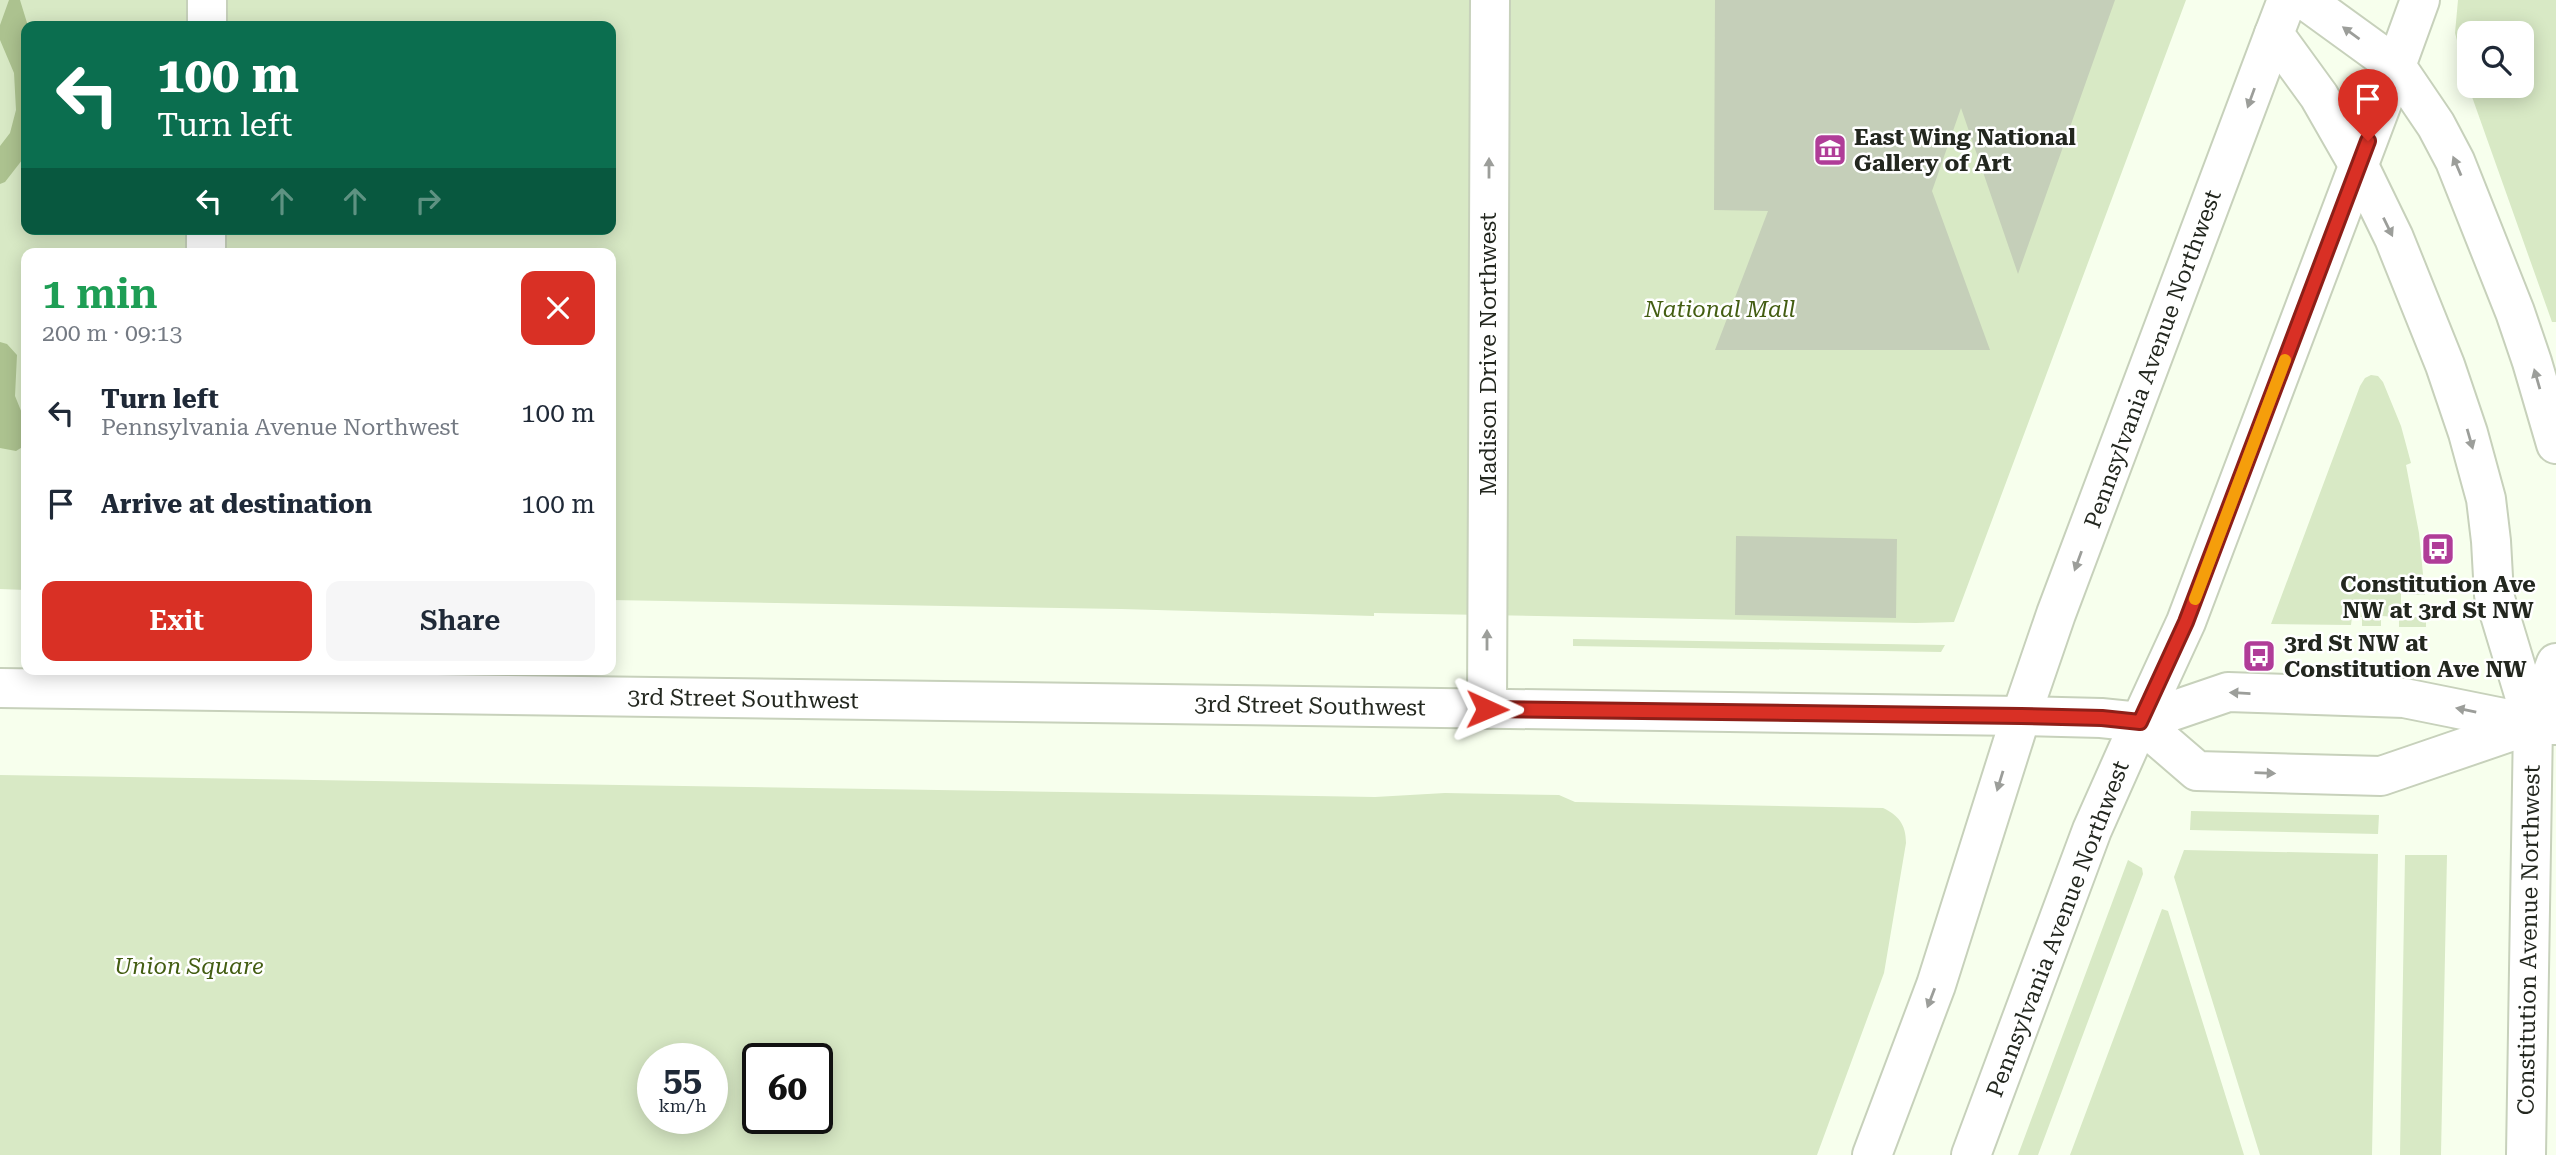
<!DOCTYPE html>
<meta charset="utf-8">
<style>
:root{--surface:#fff;--page:#f6f6f7;--text:#1f2937;--muted:#747a83;--accent:#d93025}
body{margin:0;font-family:"Roboto Serif",serif;background:var(--page);color:var(--text);height:100vh;display:flex;flex-direction:column;font-size:26px;white-space:nowrap}
*{box-sizing:border-box;margin:0}
p{font-size:23px;color:var(--muted)}
.icon{flex:none;width:38px;height:38px;fill:none;stroke:currentColor;stroke-width:2;stroke-linecap:round;stroke-linejoin:round}
.map{position:relative;flex:1;overflow:hidden}
.panel{position:absolute;left:21px;top:248px;width:595px;height:427px;display:flex;flex-direction:column;background:var(--surface);border-radius:14px;box-shadow:0 4px 18px #0003}
.panel>*{flex:none}
.guide{position:absolute;left:21px;top:21px;width:595px;height:214px;border-radius:14px;box-shadow:0 4px 18px #0003;background:#0b6e4f;color:#fff;overflow:hidden}
.controls{position:absolute;left:2457px;top:21px;display:grid;gap:14px}
.controls a{display:grid;place-items:center;width:77px;height:77px;border-radius:14px;background:var(--surface);box-shadow:0 4px 18px #0003;font-size:35px}
.speed{position:absolute;left:637px;top:1043px;display:flex;gap:14px;font-size:35px;font-weight:700;text-align:center}
.speed>*{display:grid;place-content:center;width:91px;height:91px;border-radius:50%;background:var(--surface);box-shadow:0 4px 18px #0003;line-height:1}
.speed small{font-size:18px;font-weight:400}
.speed .limit{border:4px solid #111;border-radius:10px;background:#fff;color:#111}
.pin{position:absolute;display:grid;place-items:center;width:60px;height:60px;color:#fff;margin:-72px -30px;border-radius:50% 50% 50% 0;rotate:-45deg;box-shadow:0 0 7px #0007}
.pin .icon{rotate:45deg}
.me{position:absolute;width:77px;margin:-38px;rotate:91deg;stroke-linejoin:round;filter:drop-shadow(0 0 5px #0008)}
.turn{display:flex;align-items:center;gap:24px;height:147px;padding:0 21px;font-size:32px}
.turn .icon{width:91px;height:91px;stroke-width:2.5}
.turn b{display:block;font-size:49px;line-height:60px}
.lanes{display:flex;align-items:center;height:66px;padding:0 21px;background:#0003;justify-content:center;gap:35px;direction:ltr}
.lanes .off{opacity:.35}
.round{display:grid;place-items:center;flex:none;width:74px;height:74px;border-radius:14px;background:var(--page)}
.headline{display:flex;align-items:center;justify-content:space-between;height:119px;padding:0 21px}
h1{font-size:42px;font-weight:600;line-height:52px;color:#1e9e55}
.action{display:flex;gap:14px;margin-top:auto;padding:14px 21px}
.action a{flex:1;height:80px;border-radius:14px;background:var(--accent);color:#fff;font-size:28px;font-weight:600;line-height:80px;text-align:center}
.action a+a{background:var(--page);color:var(--text)}
ul{padding:0;list-style:none}
li{display:flex;align-items:center;gap:21px;height:91px;padding:0 21px}
li div{flex:1}
li b{display:block;font-size:26px}
li em{font-style:normal}
.map>svg:first-child{display:block}
</style>
<div class="map">
<svg width="2556" height="1155" viewBox="0 0 2556 1155">
<rect width="100%" height="100%" fill="#f7ffed"/>
<path fill="#d8e9c5" fill-rule="evenodd" d="M0 0H2186L1954 622 1916 623 1374 613V616L1121 609 611 600V254H26V590L0 589ZM26 26H611V229H26Z
M2458 0H2556V322H2552L2471 94 2455 33ZM2469 33H2522V86H2469Z
M2371 375 2378 376 2383 382 2401 426 2411 463 2406 465 2419 533 2425 595 2401 594V617H2426V627H2399V617L2381 616V626H2362V617H2352L2351 625 2271 624 2360 386 2365 378Z
M1573 639 1945 645 1941 652 1573 646Z
M0 775 1375 797 1445 793 1559 795 1575 802 1883 808C1898 815 1906 824 1906 843L1884 973 1817 1155H0ZM653 1059H712V1118H653ZM758 1059H817V1118H758Z
M2191 811 2379 815 2378 834 2190 830Z
M2184 850 2378 854 2372 1155H2260L2174 877Z
M2405 855H2447L2441 1155H2400Z
M2128 860 2142 868 2143 874 2038 1155H2018Z
M2162 909 2168 911 2244 1155H2070Z"/>
<path fill="#acc28f" d="M9 0H20L28 26 26 155 5 182 0 184V146L10 133 16 110 14 73 0 40V25Z
M0 342 7 344 17 355 15 396 26 423 24 446 16 451 0 448Z"/>
<path fill="#c5cfb9" d="M1715 0H2115L2018 274 1961 108 1932 191 1990 350H1715L1768 211 1714 210Z
M1736 536 1897 539 1896 618 1735 615Z"/>
<g fill="none" stroke-linecap="round" stroke-linejoin="round">
<defs>
<path id="street" d="M1872 1155 1936 985 2021 716
M1971 1155 2092 830 2140 722"/>
<path id="secondary" d="M207 26V0
M206 254V229
M1487 709 1490 0
M2021 716 2056 614 2274 34
M2140 722 2186 622 2396 66"/>
<path id="primary" d="M2287 0 2274 34 2319 96 2359 166 2394 238 2445 365 2468 433 2486 499 2491 541 2494 595 2533 724 2526 1155
M2305 0 2396 66 2436 125 2455 161 2515 312 2532 362 2556 444
M2396 66 2420 0
M0 688 2021 716 2101 718 2140 722 2228 692 2404 698 2533 724 2556 725
M2140 722 2197 771 2381 776 2533 724
M2533 724 2556 663"/>
</defs>
<use href="#street" stroke="#c7d1bb" stroke-width="42"/>
<use href="#secondary" stroke="#c7d1bb" stroke-width="42"/>
<use href="#primary" stroke="#c7d1bb" stroke-width="42"/>
<use href="#street" stroke="#fff" stroke-width="38"/>
<use href="#secondary" stroke="#fff" stroke-width="38"/>
<use href="#primary" stroke="#fff" stroke-width="38"/>
</g>
<defs><path id="oneway-solid" d="M-6-.8H1V-3.2L6.5 0L1 3.2V.8H-6Z" transform="scale(1.75)"/></defs>
<g fill="#9c9e9a">
<use href="#oneway-solid" transform="translate(2351 33) rotate(-144)"/>
<use href="#oneway-solid" transform="translate(2251 98) rotate(110)"/>
<use href="#oneway-solid" transform="translate(2457 166) rotate(-113)"/>
<use href="#oneway-solid" transform="translate(1489 168) rotate(-90)"/>
<use href="#oneway-solid" transform="translate(2388 227) rotate(64)"/>
<use href="#oneway-solid" transform="translate(2537 379) rotate(-106)"/>
<use href="#oneway-solid" transform="translate(2470 439) rotate(74)"/>
<use href="#oneway-solid" transform="translate(2078 561) rotate(110)"/>
<use href="#oneway-solid" transform="translate(1487 640) rotate(-90)"/>
<use href="#oneway-solid" transform="translate(2240 693) rotate(-177)"/>
<use href="#oneway-solid" transform="translate(2466 710) rotate(-168)"/>
<use href="#oneway-solid" transform="translate(2265 773) rotate(2)"/>
<use href="#oneway-solid" transform="translate(2000 781) rotate(107)"/>
<use href="#oneway-solid" transform="translate(1931 998) rotate(111)"/>
</g>
<g fill="none" stroke-linecap="round" stroke-linejoin="round">
<defs>
<path id="route" d="M1487 709 2021 716 2102 718 2140 722 2186 622 2368 141"/>
</defs>
<use href="#route" stroke="#8d1f18" stroke-width="18"/>
<use href="#route" stroke="#d93025" stroke-width="12"/>
<path stroke="#f59e0b" stroke-width="12" d="M2195 599 2285 360"/>
</g>
<defs>
<symbol id="museum-square" viewBox="-11 -11 22 22"><rect x="-9" y="-9" width="18" height="18" rx="4" fill="#b03d98" stroke="#fff"/><path d="M0-6L6-3V-2H-6V-3ZM-5-1h2V3h-2ZM-1-1h2V3h-2ZM3-1h2V3H3ZM-6 4H6V6H-6Z" fill="#fff"/></symbol>
<symbol id="bus-square" viewBox="-11 -11 22 22"><rect x="-9" y="-9" width="18" height="18" rx="4" fill="#b03d98" stroke="#fff"/><path d="M-5-6H5V4H4V6H2V4H-2V6H-4V4H-5ZM-3.5-4V0h7V-4ZM-3.5 1.2v1.5H-2V1.2ZM2 1.2v1.5H3.5V1.2Z" fill="#fff"/></symbol>
</defs>
<g fill-rule="evenodd">
<use href="#museum-square" x="1811" y="131" width="38" height="38"/>
<use href="#bus-square" x="2419" y="530" width="38" height="38"/>
<use href="#bus-square" x="2240" y="637" width="38" height="38"/>
</g>
<g text-anchor="middle" dominant-baseline="central" stroke-width="5" stroke-linejoin="round" paint-order="stroke">
<g font-size="23" font-weight="bold" fill="#23271f" stroke="#fff" text-anchor="start">
<text x="1854" y="137">East Wing National<tspan x="1854" dy="26">Gallery of Art</tspan></text>
<text x="2438" y="584" text-anchor="middle">Constitution Ave<tspan x="2438" dy="26">NW at 3rd St NW</tspan></text>
<text x="2284" y="643">3rd St NW at<tspan x="2284" dy="26">Constitution Ave NW</tspan></text>
</g>
<g font-size="23" font-style="italic" fill="#435d12" stroke="#fff">
<text x="1720" y="309">National Mall</text>
<text x="189" y="966">Union Square</text>
</g>
<g font-size="23" fill="#23271f" stroke="#fff">
<text transform="translate(1488 354) rotate(-90)">Madison Drive Northwest</text>
<text transform="translate(2153 359) rotate(-70)">Pennsylvania Avenue Northwest</text>
<text transform="translate(743 699) rotate(1)">3rd Street Southwest</text>
<text transform="translate(1310 706) rotate(1)">3rd Street Southwest</text>
<text transform="translate(2058 929) rotate(-69)">Pennsylvania Avenue Northwest</text>
<text transform="translate(2529 940) rotate(-89)">Constitution Avenue Northwest</text>
</g>
</g>
</svg>
<div class="controls">
<a><svg class="icon" aria-label="search" viewBox="0 0 24 24"><circle cx="10" cy="10" r="6"/><path d="M15 15l6 6"/></svg></a>
</div>
<div class="speed"><div>55<small>km/h</small></div><div class="limit">60</div></div>
<div class="pin" style="left:2368px;top:141px;background:#d93025"><svg class="icon" aria-label="arrive" viewBox="0 0 24 24"><path d="M6 21V4h12l-3 4 3 4H6"/></svg></div>
<svg class="me" style="left:1487px;top:709px" viewBox="-20 -20 40 40"><path d="M0-17L14 15 0 8-14 15z" fill="#d93025" stroke="#fff" stroke-width="4"/></svg>
<div class="guide">
<div class="turn"><svg class="icon" aria-label="left" viewBox="0 0 24 24"><path d="M17 20v-9H6M10 6l-5 5 5 5"/></svg><div><b>100 m</b>Turn left</div></div>
<div class="lanes"><svg class="icon" aria-label="left" viewBox="0 0 24 24"><path d="M17 20v-9H6M10 6l-5 5 5 5"/></svg><svg class="icon off" aria-label="ahead" viewBox="0 0 24 24"><path d="M12 20V5M6 11l6-6 6 6"/></svg><svg class="icon off" aria-label="ahead" viewBox="0 0 24 24"><path d="M12 20V5M6 11l6-6 6 6"/></svg><svg class="icon off" aria-label="right" viewBox="0 0 24 24"><path d="M7 20v-9h11M14 6l5 5-5 5"/></svg></div>
</div>
<section class="panel">
<div class="headline"><div><h1>1 min</h1><p>200 m · 09:13</p></div><a class="round" style="background:#d93025;color:#fff"><svg class="icon" aria-label="close" viewBox="0 0 24 24"><path d="M6 6l12 12M18 6L6 18"/></svg></a></div>
<ul>
<li><svg class="icon" aria-label="left" viewBox="0 0 24 24"><path d="M17 20v-9H6M10 6l-5 5 5 5"/></svg><div><b>Turn left</b><p>Pennsylvania Avenue Northwest</p></div><em>100 m</em></li>
<li><svg class="icon" aria-label="arrive" viewBox="0 0 24 24"><path d="M6 21V4h12l-3 4 3 4H6"/></svg><div><b>Arrive at destination</b></div><em>100 m</em></li>
</ul>
<div class="action"><a>Exit</a><a>Share</a></div>
</section>
</div>
